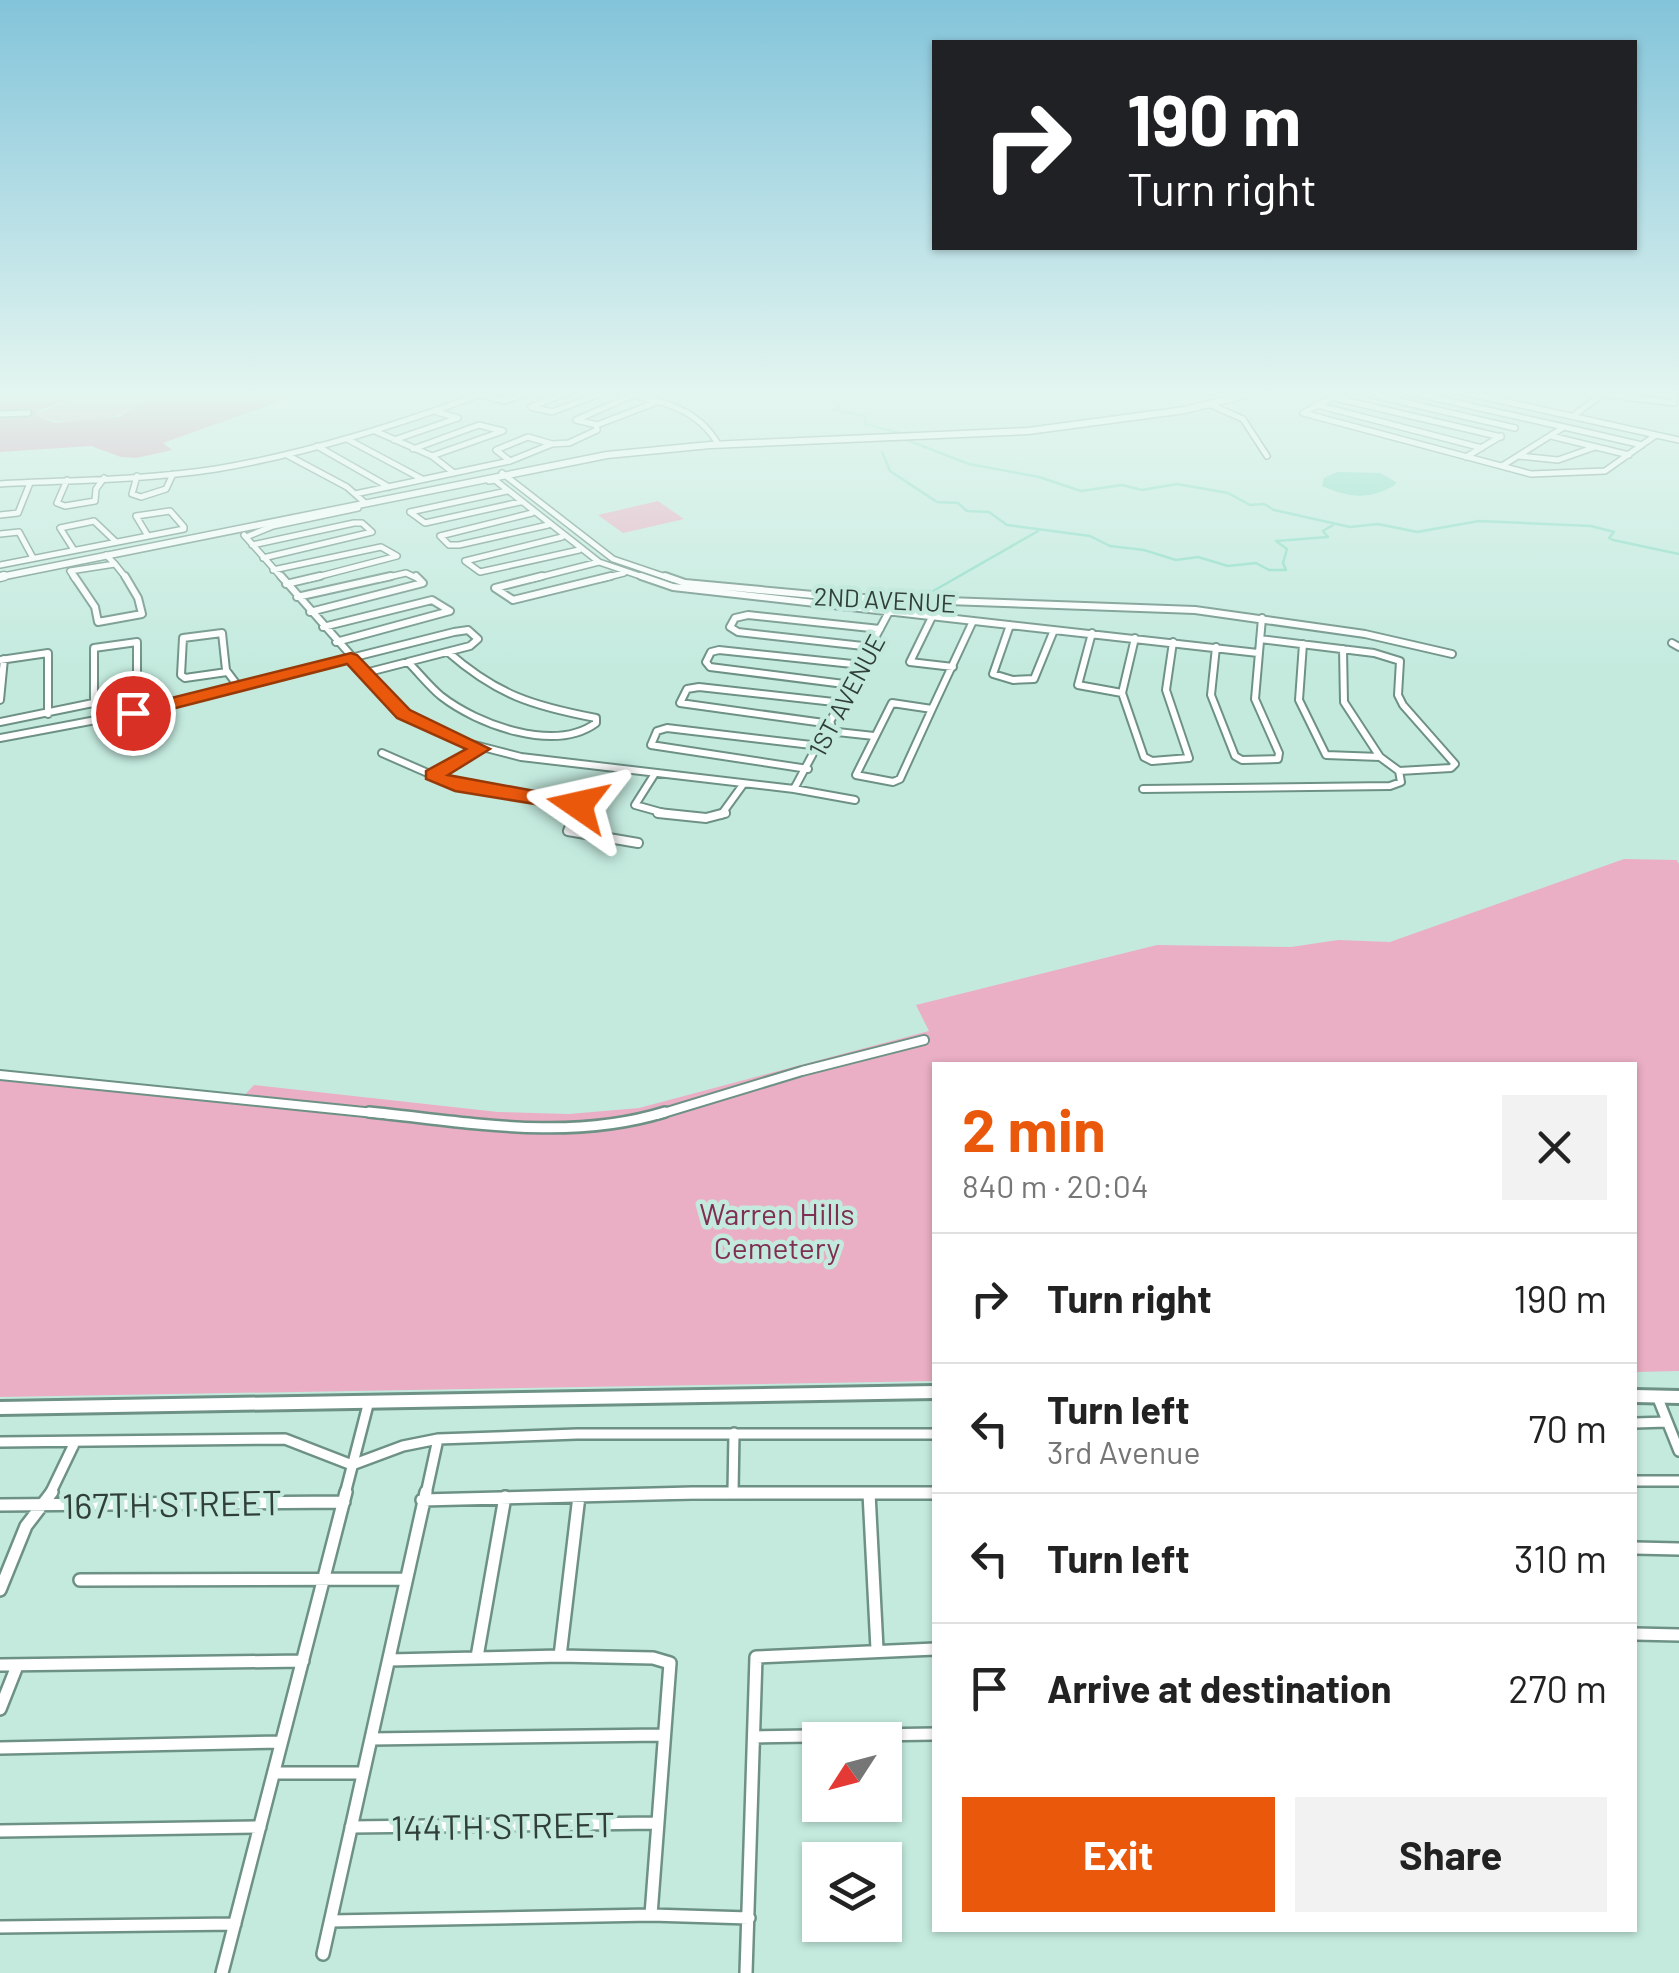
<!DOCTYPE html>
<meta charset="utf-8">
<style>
:root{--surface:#fff;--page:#f2f2f2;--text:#222;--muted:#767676;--line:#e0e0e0;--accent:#ea580c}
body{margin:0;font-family:Barlow,sans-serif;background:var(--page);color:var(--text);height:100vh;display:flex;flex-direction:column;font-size:38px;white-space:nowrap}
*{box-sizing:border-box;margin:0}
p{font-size:32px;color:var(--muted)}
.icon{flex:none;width:55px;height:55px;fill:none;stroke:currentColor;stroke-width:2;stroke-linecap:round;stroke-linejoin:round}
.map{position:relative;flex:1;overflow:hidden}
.details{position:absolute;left:932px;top:1062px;width:705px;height:870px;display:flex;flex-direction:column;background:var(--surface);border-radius:0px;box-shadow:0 2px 8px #0004}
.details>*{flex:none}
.hud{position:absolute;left:932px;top:40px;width:705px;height:210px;border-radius:0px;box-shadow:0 2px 8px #0004;background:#202124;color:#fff;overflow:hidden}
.needle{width:65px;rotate:234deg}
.tools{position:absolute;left:802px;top:1722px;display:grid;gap:20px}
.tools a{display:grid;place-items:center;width:100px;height:100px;border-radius:0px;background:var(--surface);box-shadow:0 2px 8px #0004;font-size:50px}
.pin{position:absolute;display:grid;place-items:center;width:85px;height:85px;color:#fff;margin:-42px;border:5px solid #fff;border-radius:50%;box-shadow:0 2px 10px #0007}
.me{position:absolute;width:110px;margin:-55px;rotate:281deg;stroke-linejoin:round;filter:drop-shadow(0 0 8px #0008)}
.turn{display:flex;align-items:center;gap:35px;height:210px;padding:0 30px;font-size:45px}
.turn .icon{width:130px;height:130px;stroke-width:2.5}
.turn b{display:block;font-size:70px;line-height:85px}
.round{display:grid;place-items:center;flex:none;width:105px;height:105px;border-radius:0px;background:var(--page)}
.head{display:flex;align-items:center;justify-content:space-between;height:170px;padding:0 30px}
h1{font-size:60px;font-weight:700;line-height:75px;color:var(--accent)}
.cta{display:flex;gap:20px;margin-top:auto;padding:20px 30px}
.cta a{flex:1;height:115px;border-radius:0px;background:var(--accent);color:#fff;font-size:40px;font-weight:700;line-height:115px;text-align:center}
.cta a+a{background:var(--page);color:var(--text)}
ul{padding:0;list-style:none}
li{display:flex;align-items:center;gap:30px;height:130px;padding:0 30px;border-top:2px solid var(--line)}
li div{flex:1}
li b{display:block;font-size:38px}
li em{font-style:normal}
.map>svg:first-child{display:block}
</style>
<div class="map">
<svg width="1679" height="1973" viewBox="0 0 1679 1973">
<rect width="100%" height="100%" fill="#c4eade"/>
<path fill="#eaafc4" d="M92 391H163C126 418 79 431 33 415Z
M658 501 684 519 623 533 598 515Z
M1624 859 1677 860 1679 864V1371L1635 1372V1065H935V1381L0 1397V1077L240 1100 254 1085 498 1112 569 1114 639 1108 929 1031 916 1005 1157 945 1291 947 1338 940 1390 942Z"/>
<path fill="#da97b0" d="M0 391H92C73 403 48 402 34 415L56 423 119 417 163 391 303 393 163 443 172 450 136 458 121 457 91 446 0 452Z"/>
<path fill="#8cdcc4" d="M1337 472 1380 473 1396 482 1395 485C1370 500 1349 498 1322 486L1324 478Z"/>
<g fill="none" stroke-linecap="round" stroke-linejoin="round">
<path stroke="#8cdcc4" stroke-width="2.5" d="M826 391 840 405 834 410 865 416V424L900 433
M907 440 969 464 1039 477 1081 491 1122 485 1142 490 1177 484 1228 493 1250 505 1264 504 1274 510 1350 527 1378 524 1417 532 1479 521 1591 526 1614 532 1609 538 1613 540 1679 554
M882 452 890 471 937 502 958 503 967 511 989 512 1007 525 1090 536 1110 546 1144 550 1176 560 1198 557 1228 566 1256 563 1269 570H1286L1283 563 1287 549 1276 541 1328 537 1323 531 1333 525
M921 598 1038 531"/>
<defs>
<path id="minor-far4" d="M571 391 531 407 552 412 608 391
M614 391C655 400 696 405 718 444
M1209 391 1237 398
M1230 391H1255
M1345 391 1303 413 1531 474 1605 471 1656 435
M1356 391 1515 428
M1404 391 1564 427 1502 466
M1458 391 1679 440
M1576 391 1674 403 1673 396 1643 391
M480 395 505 401 533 391
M633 395 576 420 597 425 657 402
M1335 398 1501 437
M1211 405 1243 419 1267 456
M1317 405 1482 448
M0 414 28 413
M1573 416 1601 395
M1564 427 1642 445
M375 431 432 456 454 473
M1551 436 1629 455
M528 437 552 444 510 461 496 450Z
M347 439 422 479
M394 440 458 418 437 412
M552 444 569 443 597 430 596 425
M317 446 389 487
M413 449 479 425 503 431 432 456
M287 455 347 487 364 502
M1519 456 1558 460 1595 447
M1466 457 1501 436
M502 473 613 559 672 579
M137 476 132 494 141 497 166 489 173 474
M67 480 57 503 65 506 95 501 96 489 104 478
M489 481 495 480 599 562 649 579
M0 484C72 480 144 480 216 469 310 453 400 424 490 391
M355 494 510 461
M410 512 425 523 520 502
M410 512 507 491
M532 513 440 536 449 545H459L548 525
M0 515 18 513 30 483
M0 534 19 532 33 558
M244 535 283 579
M246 537 273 526 358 508
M562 537 465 561 480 572 579 550
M252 545 354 523H362L372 532 263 558
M74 550 60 528 94 521 116 542
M106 555 115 564
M115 564 127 579
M0 565 184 529V527L170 511 136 516 148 536
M273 570 381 547 397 556 309 579
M75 579 70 571 115 564
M380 579 406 573 419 579
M532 579 599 562
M600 579 624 573"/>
<path id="minor-far3" d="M74 576 95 607 98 622 142 614 138 598 125 576
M281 576 401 712 463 742 521 757 794 789 855 800
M542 576 495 588 513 600 611 576
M641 576 673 587 1258 653
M665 576 685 583 835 597 1195 610 1365 634 1452 654
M286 584 320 576
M297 597 391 576
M310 612 423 583 416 576
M932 617 910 662 953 667
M1010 625 993 674 1013 680 1034 679 1054 630
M323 627 432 600 450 611 336 642
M1092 633 1078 685 1122 693
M1135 638 1122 693 1144 757 1152 761 1189 758 1166 690 1173 642
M1260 639 1374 653 1400 661 1398 695 1403 705 1455 764 1451 768 1399 771
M1672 643 1679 647
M1303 644 1299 700 1326 755 1380 757 1344 702 1343 649
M872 647 738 632 730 627 735 618 748 615 880 629
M1216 647 1211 695 1235 756 1242 760 1278 759 1279 753 1255 699 1262 618
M0 660 48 653V714
M408 662C419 673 429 686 441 696 478 725 555 753 596 723V718C533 706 497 695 448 652
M227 672 185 678 181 675 183 638 222 633 226 670 238 686
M852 685 710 667 706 662 711 652 719 650 862 665
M0 700 4 659
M892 703 932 709 900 779 893 782 856 775Z
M932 709 973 621
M0 722 137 694V642L94 648V704
M831 724 680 703 687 689 699 687 843 703
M828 731 874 736
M0 738 133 713 454 632 468 630 478 639 470 646 365 673
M382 753 455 785 575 802 578 805 574 815
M808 769 651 745 657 731 667 728 820 746
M433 775 481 749
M654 775 635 805 671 815
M794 789 891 608
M1143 789 1390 786 1401 782 1399 771 1380 757
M721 815 742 786"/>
<path id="minor-far2" d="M575 813 568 831 638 843
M658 813 706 818 725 813
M0 1075 394 1115
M657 1115 802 1071 924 1040"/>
<path id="minor-far1" d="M369 1112C468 1122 568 1142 665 1112
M1657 1396 1679 1451
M1635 1423 1667 1422
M438 1439 577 1434H935
M0 1442 285 1439 352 1465 403 1446 438 1439 426 1494
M1635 1481H1679
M733 1492 734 1433
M50 1494 75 1442
M345 1494 369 1401
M648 1494 935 1493"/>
<path id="minor" d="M869 1493 877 1649
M422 1500 692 1493H935
M0 1505 344 1502
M1635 1548 1679 1549
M80 1580 405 1579
M0 1590 26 1526 52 1492
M1635 1634 1679 1635
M560 1656 579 1496
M477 1657 505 1497
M389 1660 560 1656 653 1658 670 1663 651 1915
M0 1665 303 1661
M0 1709 17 1666
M754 1737 935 1734
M371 1739 662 1735
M0 1748 281 1742
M275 1773H363
M351 1827 656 1823
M0 1831 260 1827
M331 1921 651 1915 749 1918
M0 1927 235 1924
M323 1954 426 1492
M222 1973 346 1492
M746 1973 756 1657 935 1649"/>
<path id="tertiary-far2" d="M0 577 607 455 710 445 1028 431 1185 410 1262 391"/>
<path id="tertiary-far1" d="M0 577 4 576"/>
<path id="tertiary" d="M1635 1396 1679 1397
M0 1408 935 1392"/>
</defs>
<use href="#minor-far4" stroke="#6e9186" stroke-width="8"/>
<use href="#minor-far3" stroke="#6e9186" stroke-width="10"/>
<use href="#minor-far2" stroke="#6e9186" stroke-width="12"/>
<use href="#minor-far1" stroke="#6e9186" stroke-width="14"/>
<use href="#minor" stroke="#6e9186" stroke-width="16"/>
<use href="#tertiary-far2" stroke="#6e9186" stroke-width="9"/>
<use href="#tertiary-far1" stroke="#6e9186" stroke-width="11"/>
<use href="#tertiary" stroke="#6e9186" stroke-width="18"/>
<use href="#minor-far4" stroke="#fff" stroke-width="5"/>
<use href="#minor-far3" stroke="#fff" stroke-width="6"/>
<use href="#minor-far2" stroke="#fff" stroke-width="8"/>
<use href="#minor-far1" stroke="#fff" stroke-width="9"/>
<use href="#minor" stroke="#fff" stroke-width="11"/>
<use href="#tertiary-far2" stroke="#fff" stroke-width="6"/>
<use href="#tertiary-far1" stroke="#fff" stroke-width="8"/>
<use href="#tertiary" stroke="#fff" stroke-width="12"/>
</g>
<linearGradient id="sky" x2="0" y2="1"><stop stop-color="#83c4da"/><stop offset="0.59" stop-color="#e4f6f0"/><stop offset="1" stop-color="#e4f6f0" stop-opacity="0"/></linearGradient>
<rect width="1679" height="667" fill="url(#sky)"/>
<path fill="#ea580c" stroke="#983908" stroke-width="2.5" d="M351 653 357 655 410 710 490 749 448 775 578 799 588 805 578 811 455 791 426 779V771L466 749 397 718 347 664 133 719 124 713 127 709Z"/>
<g text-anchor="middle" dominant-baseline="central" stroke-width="9" stroke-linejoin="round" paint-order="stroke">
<g font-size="25" fill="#303f3a" stroke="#c4eade">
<text transform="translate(885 599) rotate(3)">2ND AVENUE</text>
<text transform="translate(846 695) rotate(-62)">1ST AVENUE</text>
</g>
<g font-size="30" fill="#7e2f52" stroke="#c4eade">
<text x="777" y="1213">Warren Hills<tspan x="777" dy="34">Cemetery</tspan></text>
</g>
<g font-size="35" fill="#303f3a" stroke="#c4eade">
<text transform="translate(172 1503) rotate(-1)">167TH STREET</text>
<text transform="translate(503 1825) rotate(-1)">144TH STREET</text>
</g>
</g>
</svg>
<div class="tools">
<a><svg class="needle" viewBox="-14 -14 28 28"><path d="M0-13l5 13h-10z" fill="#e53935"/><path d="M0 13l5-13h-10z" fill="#767676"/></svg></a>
<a><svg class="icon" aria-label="layers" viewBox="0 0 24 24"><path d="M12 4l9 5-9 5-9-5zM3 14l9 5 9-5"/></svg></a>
</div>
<div class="pin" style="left:133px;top:713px;background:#d93025"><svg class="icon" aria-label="arrive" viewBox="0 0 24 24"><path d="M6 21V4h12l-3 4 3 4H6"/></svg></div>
<svg class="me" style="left:578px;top:805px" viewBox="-20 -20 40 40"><path d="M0-17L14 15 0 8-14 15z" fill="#ea580c" stroke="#fff" stroke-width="4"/></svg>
<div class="hud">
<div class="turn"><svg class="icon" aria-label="right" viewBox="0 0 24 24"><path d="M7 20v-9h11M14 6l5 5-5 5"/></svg><div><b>190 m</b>Turn right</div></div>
</div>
<section class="details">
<div class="head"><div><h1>2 min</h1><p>840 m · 20:04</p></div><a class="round"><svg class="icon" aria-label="close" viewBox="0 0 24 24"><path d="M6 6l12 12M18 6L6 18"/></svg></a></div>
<ul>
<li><svg class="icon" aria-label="right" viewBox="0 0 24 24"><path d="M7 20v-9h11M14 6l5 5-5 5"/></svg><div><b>Turn right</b></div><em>190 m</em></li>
<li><svg class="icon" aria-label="left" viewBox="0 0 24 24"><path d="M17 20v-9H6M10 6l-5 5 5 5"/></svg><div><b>Turn left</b><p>3rd Avenue</p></div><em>70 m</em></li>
<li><svg class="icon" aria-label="left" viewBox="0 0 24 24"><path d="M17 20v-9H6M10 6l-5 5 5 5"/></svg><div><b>Turn left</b></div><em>310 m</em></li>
<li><svg class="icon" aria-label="arrive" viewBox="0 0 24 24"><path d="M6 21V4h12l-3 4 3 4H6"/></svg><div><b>Arrive at destination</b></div><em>270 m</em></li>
</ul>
<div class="cta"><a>Exit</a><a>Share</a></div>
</section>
</div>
